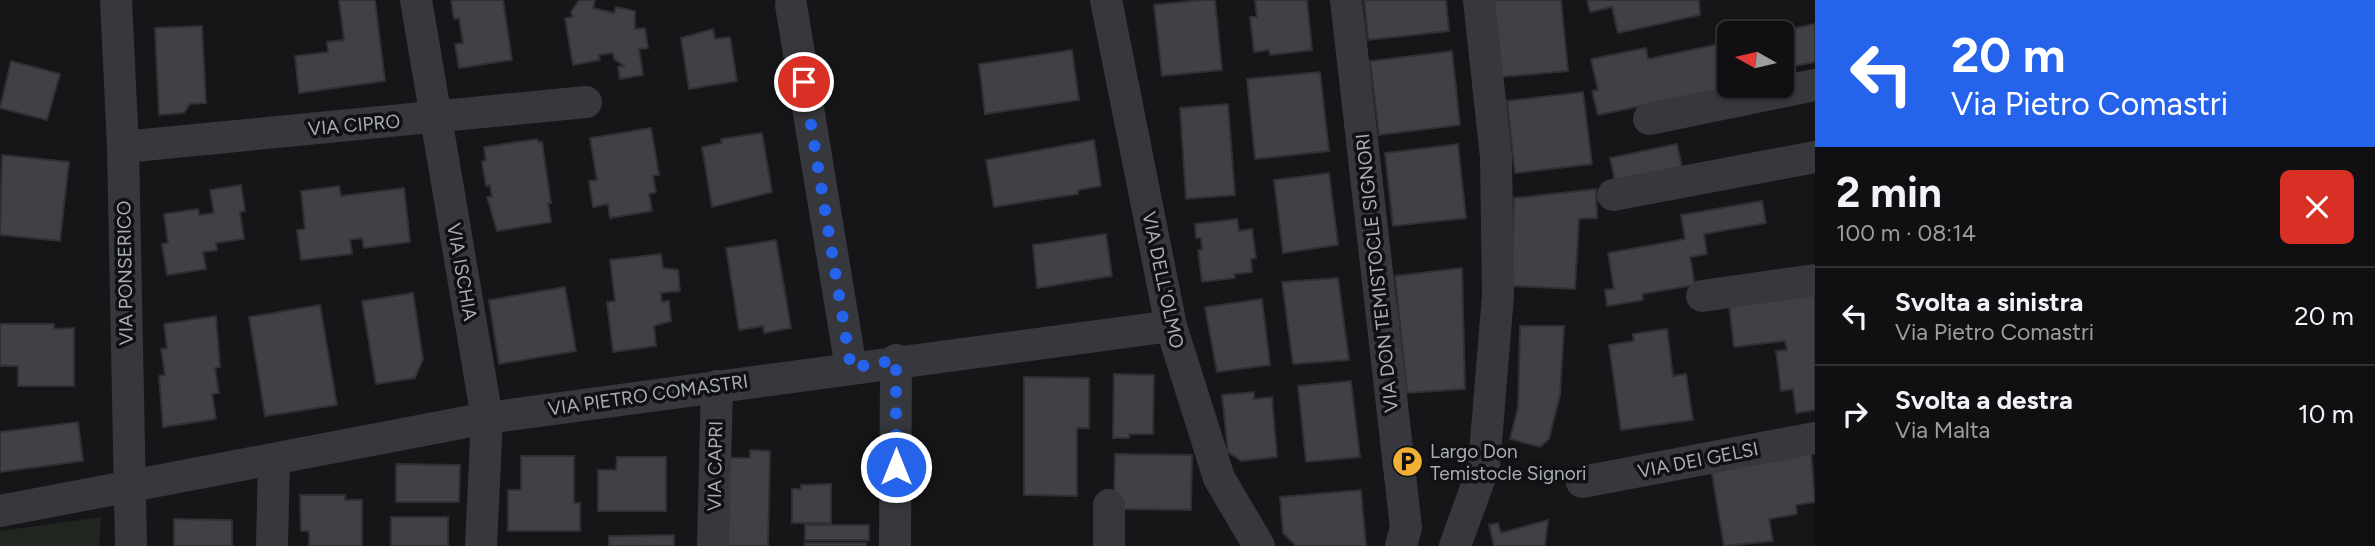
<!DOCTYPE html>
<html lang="it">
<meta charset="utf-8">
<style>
:root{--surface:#101012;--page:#1e1e20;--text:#f1f3f6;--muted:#9c9d9f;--line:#303032}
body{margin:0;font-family:Figtree,sans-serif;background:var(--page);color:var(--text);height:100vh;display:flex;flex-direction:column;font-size:26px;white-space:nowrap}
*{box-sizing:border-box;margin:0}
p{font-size:23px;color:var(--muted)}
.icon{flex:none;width:38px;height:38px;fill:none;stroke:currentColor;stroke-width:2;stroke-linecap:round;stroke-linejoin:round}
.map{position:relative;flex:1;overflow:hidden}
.side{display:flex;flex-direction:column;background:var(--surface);width:560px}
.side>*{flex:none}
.banner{background:#2563eb;color:#fff;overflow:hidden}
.needle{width:46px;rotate:278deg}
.controls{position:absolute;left:1717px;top:21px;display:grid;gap:14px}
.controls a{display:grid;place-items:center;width:77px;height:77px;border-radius:10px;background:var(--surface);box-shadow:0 2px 5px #0004,0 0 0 2px var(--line);font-size:35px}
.pin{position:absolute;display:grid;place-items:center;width:60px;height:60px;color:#fff;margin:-30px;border:4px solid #fff;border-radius:50%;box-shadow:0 2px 7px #0007}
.me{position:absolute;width:77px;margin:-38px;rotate:0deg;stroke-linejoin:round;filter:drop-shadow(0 0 5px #0008)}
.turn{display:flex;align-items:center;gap:24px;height:147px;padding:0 21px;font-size:32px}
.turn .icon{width:91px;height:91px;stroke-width:2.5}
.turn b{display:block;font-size:49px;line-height:60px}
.round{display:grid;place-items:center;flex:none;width:74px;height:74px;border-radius:10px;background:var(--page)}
.headline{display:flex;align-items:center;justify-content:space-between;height:119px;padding:0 21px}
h1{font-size:42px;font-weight:700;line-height:52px}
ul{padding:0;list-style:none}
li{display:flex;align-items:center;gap:21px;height:98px;padding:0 21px;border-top:2px solid var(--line)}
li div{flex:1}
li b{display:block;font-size:26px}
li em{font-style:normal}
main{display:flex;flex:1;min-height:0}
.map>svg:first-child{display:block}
</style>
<main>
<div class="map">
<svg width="1815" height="546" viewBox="0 0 1815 546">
<rect width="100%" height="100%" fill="#161618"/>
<path fill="#1e261f" d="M101 517 99 546H0V531Z"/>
<path fill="#404145" stroke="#303034" stroke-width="2" d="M339 0H375L385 81 299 93 295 56 328 52 327 42 344 40Z
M451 0H503L512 60 459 68 455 44 463 43 459 18 454 19Z
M579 0H595L593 8 614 13 616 7 635 11V29L645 28 648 48 639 49 643 75 620 79 618 67 624 66 614 59 613 53 599 55 600 60 573 65 565 18 573 17 571 12Z
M1200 0H1215L1222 70 1162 76 1154 5Z
M1255 0H1307L1312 50 1270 55 1269 50 1254 52 1250 17H1257Z
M1364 0H1446L1449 31 1368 40Z
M1493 0H1561L1568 71 1500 77Z
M1587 0H1699L1700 15 1618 33 1612 7 1590 12Z
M1815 24V62L1788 67 1790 74 1782 76V33H1770Z
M202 26 206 103 190 104 184 113 159 115 155 28Z
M713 29 715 39 730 37 737 81 689 89 681 38Z
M1729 42V86H1737L1598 115 1592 91 1598 90 1591 59 1646 48 1648 59Z
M1072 50 1079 100 985 114 979 64Z
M1452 51 1460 125 1379 135 1370 61Z
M11 61 60 74 47 120 0 108Z
M1320 72 1329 151 1255 159 1247 79Z
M1583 92 1592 164 1515 173 1507 101Z
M1228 104 1235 195 1186 199 1180 108Z
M651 128 659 175 653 176 656 192 649 194 652 211 610 218 608 204 593 207 589 181 597 180 590 138Z
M762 133 772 192 712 207 702 147 722 143 721 139Z
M537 139 538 142H542L551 203H548L551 222 497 231 487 197H492L490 185 486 186 482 162 486 160 484 147Z
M1094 140 1101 186 1078 190V194L994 207 986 160Z
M1458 144 1466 218 1393 226 1385 153Z
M1677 144 1683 172 1616 186 1610 158Z
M2 155 69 162 60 241 0 235Z
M1329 173 1338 245 1283 253 1274 180Z
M241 185 245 211 240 212 244 239 216 243 217 250 203 252 206 269 167 275 162 244 168 243 164 214 198 209 199 215 214 213 210 190Z
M339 186 341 196 404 188 410 242 364 248 362 238 350 240 352 254 301 260 297 230 305 229 301 191Z
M1596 189 1597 218 1579 219 1575 289 1511 286 1514 198Z
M1762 201 1766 223 1704 234 1707 254 1690 257 1695 285 1642 294 1643 300 1607 306 1605 290 1614 289 1608 253 1685 239 1681 215Z
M1237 219 1239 231 1252 229 1256 258 1251 259 1252 272 1234 274 1235 278 1202 282 1198 250H1202L1201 238H1196L1195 224Z
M1106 234 1112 276 1037 288 1033 245Z
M776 240 791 328 764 333 763 326 739 330 726 248Z
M661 254 663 268 678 270 680 291 661 293 662 302 669 301 671 321 654 326 656 346 613 352 607 302 615 301 610 260Z
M1462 268 1465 389 1407 393 1395 276Z
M1338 278 1349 360 1293 364 1282 282Z
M565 287 576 351 499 364 489 300Z
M413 293 423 359 415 378 376 384 362 301Z
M1815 294V410L1796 413 1793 389 1781 391 1776 351 1787 350 1785 341 1734 347 1729 305Z
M1262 299 1270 365 1217 372 1205 307Z
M320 305 337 405 265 416 249 317Z
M216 316 220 367 215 368 219 393 212 394 216 419 163 427 159 376 165 375 161 349 167 348 164 324Z
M0 324H54V329L74 328V386H18V366H0Z
M1520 326H1564L1560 395 1549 439 1540 447 1510 439 1518 407Z
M1667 329 1673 376 1686 374 1693 420 1621 430 1609 345 1634 341 1633 334Z
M1114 374 1154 375 1153 434H1129V438H1113Z
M1024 377 1089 378V428H1077V496L1024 495Z
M1351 381 1360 457 1306 462 1298 386Z
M1254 392V399L1272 397 1277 457 1241 461 1228 452 1222 395Z
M78 422 83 461 0 472V432Z
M750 450 770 451 768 546H725L727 458H750Z
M1811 451 1815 502 1796 505 1797 514 1769 519 1773 541 1724 546 1711 468Z
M1115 454 1192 455 1191 510 1114 509Z
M521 456H574V503H580V531H508V490H521Z
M617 457H666V511H598V470H616Z
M396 464 460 465 459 502H396Z
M831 484V523H792V489H801V485Z
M1361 490 1366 546H1296L1283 533 1280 497Z
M300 495H345V500H362V546H309V531H301Z
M391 517H448V546H391Z
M174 519 232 520V546H174Z
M1548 520 1545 546H1494L1489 525 1498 523 1501 533Z
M805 525H869V540H805Z
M674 535V546H609V536Z
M805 543H866V546H805Z"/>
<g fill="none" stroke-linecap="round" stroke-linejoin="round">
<path stroke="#37383d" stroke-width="32" d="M116 0 123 147 131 546
M416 0 487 418 481 546
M1106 0 1171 326 1219 478 1259 546
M1346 0 1406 528 1401 546
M791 5 851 368
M1649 119 1815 85
M123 147 586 102
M1613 195 1815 157
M1702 296 1815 280
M1582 482 1815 438
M0 511 487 418 1171 326
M272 546 274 460
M713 546 717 386
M895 546 896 360
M1109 546V505
M1455 546 1484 466 1498 295 1496 157 1479 0"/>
</g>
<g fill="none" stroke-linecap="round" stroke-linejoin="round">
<path stroke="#2563eb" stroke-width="12" stroke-dasharray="0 21.6" d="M804 82 851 368 896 360V467"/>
</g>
<defs>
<symbol id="parking-disc" viewBox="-11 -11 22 22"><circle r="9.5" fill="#f2b134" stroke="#111113"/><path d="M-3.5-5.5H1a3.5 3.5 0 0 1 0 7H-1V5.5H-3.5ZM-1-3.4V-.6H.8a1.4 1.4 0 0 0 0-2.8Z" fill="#111"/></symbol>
</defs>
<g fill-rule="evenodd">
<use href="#parking-disc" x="1390" y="444" width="35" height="35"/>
</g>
<g text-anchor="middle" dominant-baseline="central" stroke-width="7" stroke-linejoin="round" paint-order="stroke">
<g font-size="19" fill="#a8adb8" stroke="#111113">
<text transform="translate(354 125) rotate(-5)">VIA CIPRO</text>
<text transform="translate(462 272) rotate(80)">VIA ISCHIA</text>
<text transform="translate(125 273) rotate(-91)">VIA PONSERICO</text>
<text transform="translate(1377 273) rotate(-96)">VIA DON TEMISTOCLE SIGNORI</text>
<text transform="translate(1163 280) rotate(78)">VIA DELL'OLMO</text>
<text transform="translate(648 395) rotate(-8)">VIA PIETRO COMASTRI</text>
<text transform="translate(1698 460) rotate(-11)">VIA DEI GELSI</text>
<text transform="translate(715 466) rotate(-89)">VIA CAPRI</text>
</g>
<g font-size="19" fill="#a8adb8" stroke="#111113" text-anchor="start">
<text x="1430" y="451">Largo Don<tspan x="1430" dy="22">Temistocle Signori</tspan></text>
</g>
</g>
</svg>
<div class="controls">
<a><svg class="needle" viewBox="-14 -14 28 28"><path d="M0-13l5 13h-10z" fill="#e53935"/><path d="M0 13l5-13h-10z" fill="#9c9d9f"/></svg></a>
</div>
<div class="pin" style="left:804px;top:82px;background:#d93025"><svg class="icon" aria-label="arrive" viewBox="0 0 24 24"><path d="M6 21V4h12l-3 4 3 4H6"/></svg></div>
<svg class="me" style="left:896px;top:467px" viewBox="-20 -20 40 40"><circle r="17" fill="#2563eb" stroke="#fff" stroke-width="3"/><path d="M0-11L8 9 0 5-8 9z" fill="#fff"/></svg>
</div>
<section class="side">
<div class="banner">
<div class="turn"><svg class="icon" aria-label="left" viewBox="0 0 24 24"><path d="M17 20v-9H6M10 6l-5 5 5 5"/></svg><div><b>20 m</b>Via Pietro Comastri</div></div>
</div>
<div class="headline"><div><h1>2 min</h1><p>100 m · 08:14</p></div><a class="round" style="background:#d93025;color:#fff"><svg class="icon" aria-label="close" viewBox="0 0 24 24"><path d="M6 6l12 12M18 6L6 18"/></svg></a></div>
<ul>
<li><svg class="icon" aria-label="left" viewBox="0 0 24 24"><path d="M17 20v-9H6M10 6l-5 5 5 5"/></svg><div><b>Svolta a sinistra</b><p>Via Pietro Comastri</p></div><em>20 m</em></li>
<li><svg class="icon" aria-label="right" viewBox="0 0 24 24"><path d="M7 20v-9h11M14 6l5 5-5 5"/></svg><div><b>Svolta a destra</b><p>Via Malta</p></div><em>10 m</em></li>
</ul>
</section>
</main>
